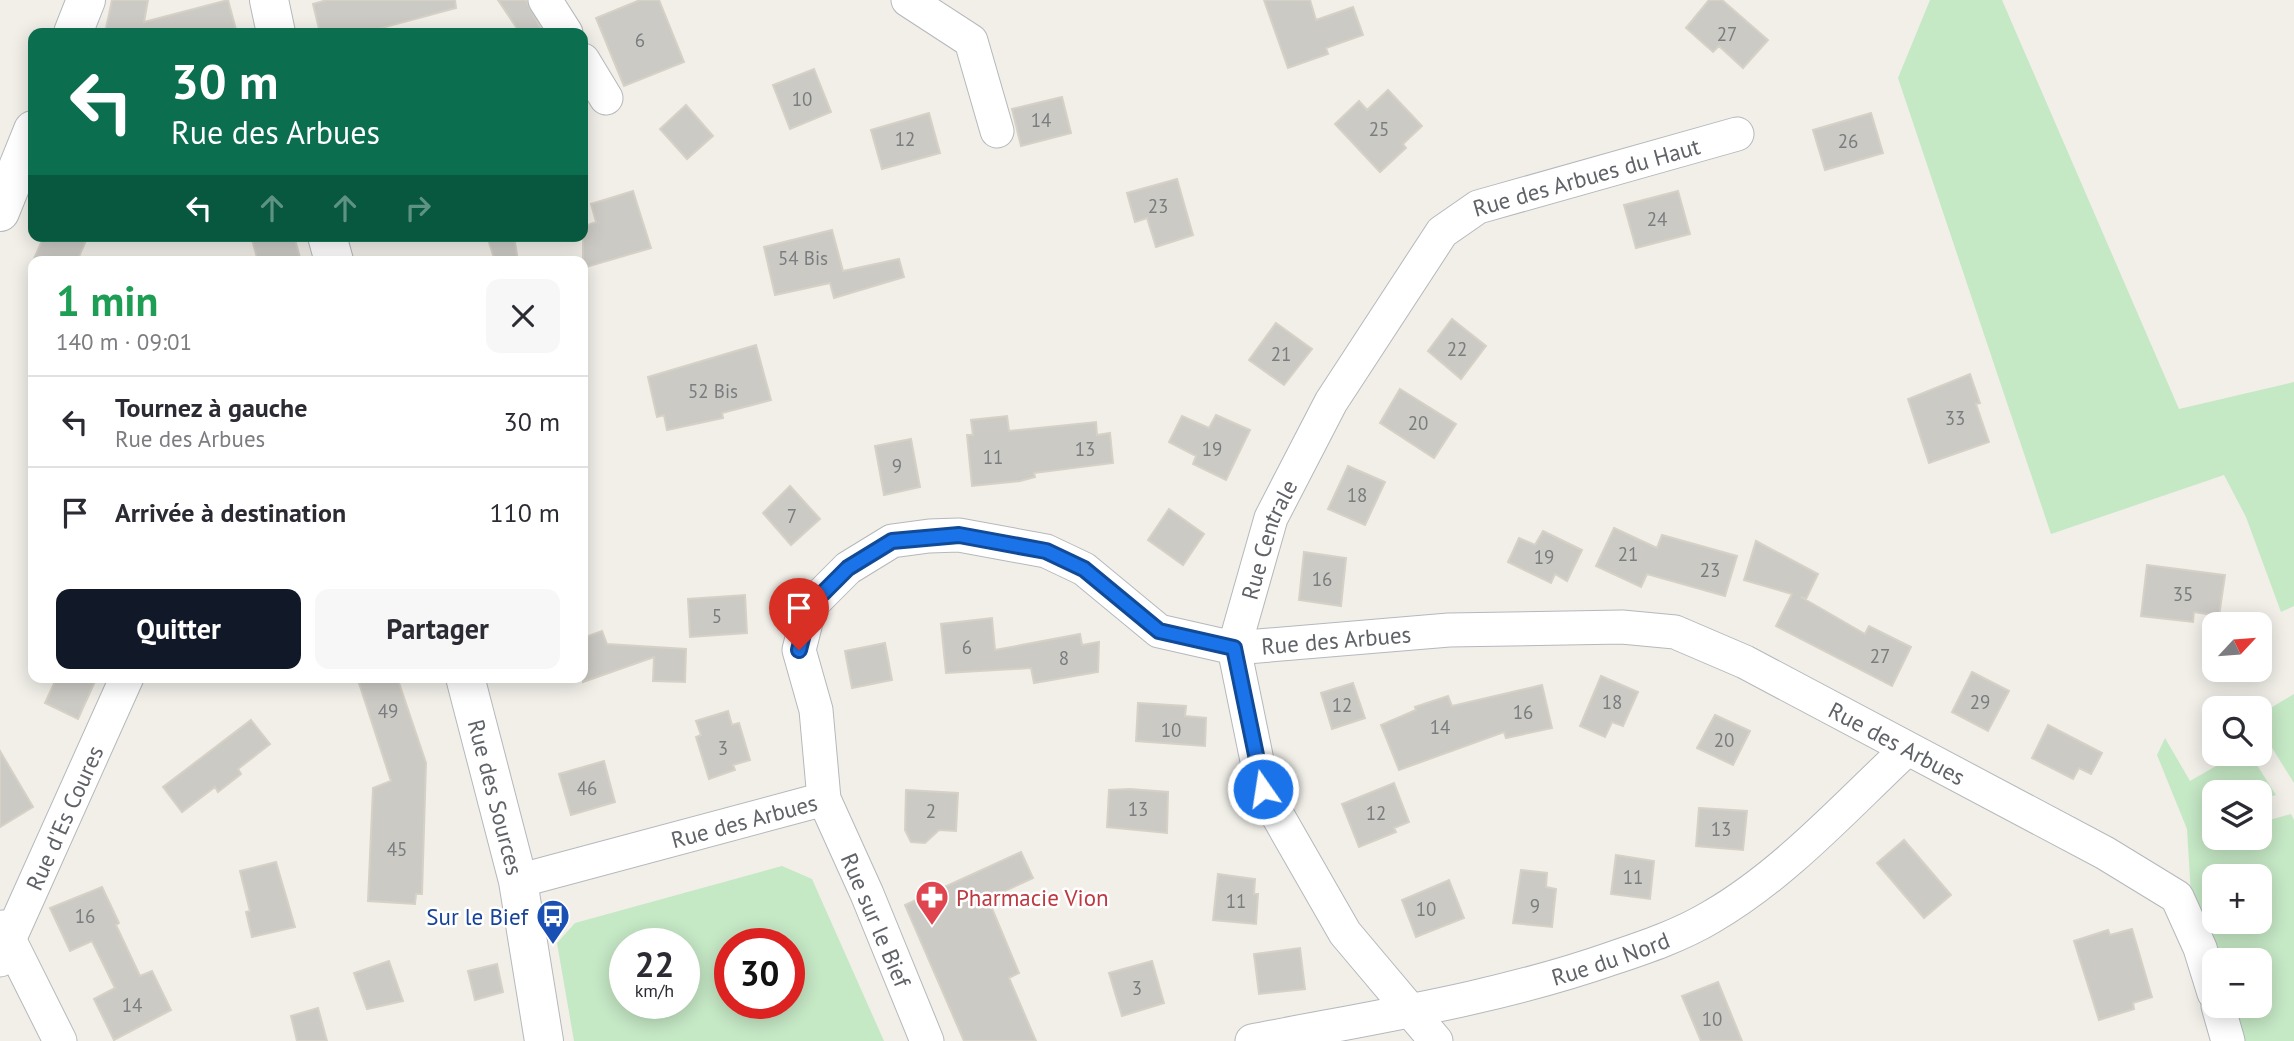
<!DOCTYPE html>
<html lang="fr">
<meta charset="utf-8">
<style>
:root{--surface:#fff;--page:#f7f7f7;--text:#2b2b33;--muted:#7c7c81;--line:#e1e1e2;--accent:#111827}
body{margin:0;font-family:"PT Sans",sans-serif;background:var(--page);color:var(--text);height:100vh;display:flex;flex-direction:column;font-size:26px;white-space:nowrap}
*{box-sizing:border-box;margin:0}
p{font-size:23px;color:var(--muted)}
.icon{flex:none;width:38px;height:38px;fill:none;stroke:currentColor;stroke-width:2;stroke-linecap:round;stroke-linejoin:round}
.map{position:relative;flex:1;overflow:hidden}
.details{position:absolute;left:28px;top:256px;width:560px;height:427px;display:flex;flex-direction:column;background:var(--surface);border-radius:14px;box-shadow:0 4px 18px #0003}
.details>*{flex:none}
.guide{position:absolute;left:28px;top:28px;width:560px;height:214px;border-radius:14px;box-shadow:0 4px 18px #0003;background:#0b6e4f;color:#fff;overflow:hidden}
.needle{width:46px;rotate:64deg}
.fabs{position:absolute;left:2202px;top:612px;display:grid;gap:14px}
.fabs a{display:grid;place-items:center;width:70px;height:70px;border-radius:14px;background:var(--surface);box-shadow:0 4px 18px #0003;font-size:35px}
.speed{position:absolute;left:609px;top:928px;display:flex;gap:14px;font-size:35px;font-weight:700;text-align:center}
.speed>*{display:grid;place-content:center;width:91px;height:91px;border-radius:50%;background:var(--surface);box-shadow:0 4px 18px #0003;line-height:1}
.speed small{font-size:18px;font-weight:400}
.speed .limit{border:10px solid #d22;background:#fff;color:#111}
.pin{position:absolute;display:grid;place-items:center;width:60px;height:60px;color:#fff;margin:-72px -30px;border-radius:50% 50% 50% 0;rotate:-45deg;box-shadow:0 0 7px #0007}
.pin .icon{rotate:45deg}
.me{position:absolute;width:77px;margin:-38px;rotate:347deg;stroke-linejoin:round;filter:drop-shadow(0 0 5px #0008)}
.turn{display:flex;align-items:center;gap:24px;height:147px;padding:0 28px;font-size:32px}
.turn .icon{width:91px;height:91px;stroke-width:2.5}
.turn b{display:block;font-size:49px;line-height:60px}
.lanes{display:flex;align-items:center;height:66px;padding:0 28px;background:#0003;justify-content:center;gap:35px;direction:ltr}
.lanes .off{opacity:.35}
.round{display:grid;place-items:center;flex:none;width:74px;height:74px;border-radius:14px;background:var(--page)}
.overview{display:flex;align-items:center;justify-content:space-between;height:119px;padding:0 28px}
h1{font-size:42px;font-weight:700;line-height:52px;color:#1e9e55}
.action{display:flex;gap:14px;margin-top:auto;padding:14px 28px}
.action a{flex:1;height:80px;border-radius:14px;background:var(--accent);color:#fff;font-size:28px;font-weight:700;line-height:80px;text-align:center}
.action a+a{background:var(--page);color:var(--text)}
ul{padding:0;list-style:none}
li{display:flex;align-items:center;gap:21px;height:91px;padding:0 28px;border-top:2px solid var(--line)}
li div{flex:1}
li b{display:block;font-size:26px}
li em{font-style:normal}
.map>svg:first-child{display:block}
</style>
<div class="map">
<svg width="2294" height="1041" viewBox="0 0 2294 1041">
<rect width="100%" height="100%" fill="#f1efe8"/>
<path fill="#c5e8c5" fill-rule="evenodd" d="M1930 0H2002L2179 409 2294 382V606L2281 612 2246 517 2224 475 2051 534 1898 78Z
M2294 694V783L2259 727V715Z
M2165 738 2190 781 2237 754H2250L2276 795 2259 799V793H2252L2251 787 2232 793H2214V838H2259V823L2291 814 2294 820V1041H2240L2230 1006H2259V961H2216L2191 895 2187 829 2157 755ZM2214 877H2259V922H2214Z
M782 866 812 879 884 1041H574L557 943 575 923ZM684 943V1003H625V943ZM730 943H789V1003H730Z"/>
<path fill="#cccac5" stroke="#d6d1c6" stroke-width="2" d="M112 0H148L144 22 228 0 237 33H105Z
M327 0H455L456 8 363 33H320L313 4Z
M498 0H526L543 33H520Z
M640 0H659L684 62 624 86 596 18Z
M1264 0H1310L1316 20 1353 7 1363 35 1326 48 1328 54 1288 68Z
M1709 0H1722L1768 40 1743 68 1719 46 1713 52 1686 28Z
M814 69 831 112 790 129 773 85Z
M1388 90 1422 126 1403 144 1406 148 1380 172 1335 124 1359 101 1367 110Z
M1062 97 1071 133 1021 146 1012 109Z
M686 105 713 136 687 159 660 129Z
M929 113 940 153 882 169 871 130Z
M1871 113 1883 153 1825 170 1813 130Z
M1177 179 1193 235 1156 247 1147 218 1135 222 1127 193Z
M633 191 651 248 583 268V227L596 222 591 204Z
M1678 191 1690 234 1636 248 1624 205Z
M832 230 843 271 899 259 904 277 834 298 830 283 775 295 764 247Z
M44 236H88L77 261H33Z
M251 236H294L301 261H258Z
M487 236H514L518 261H495Z
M1452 319 1486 346 1461 379 1428 351Z
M1276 323 1312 349 1284 385 1249 360Z
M756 345 771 400 722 413 723 418 667 430 664 415 657 417 648 377Z
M1970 374 1980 403 1976 404 1989 442 1929 463 1908 399Z
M1400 389 1456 424 1434 458 1380 423Z
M1216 415 1250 430 1226 480 1193 464 1196 456 1169 442 1182 416 1209 428Z
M1007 416 1009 431 1096 422 1097 435 1110 433 1113 463 1034 473 1035 477 1020 481 972 486 967 435H973L971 420Z
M911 439 920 487 884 495 875 446Z
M1348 466 1385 482 1365 525 1328 509Z
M790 486 820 519 791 545 763 513Z
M1169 509 1204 534 1183 565 1148 540Z
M1614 528 1657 548 1662 535 1737 556 1725 596 1647 574 1641 587 1596 566Z
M1543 531 1582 550 1567 581 1555 574 1551 583 1508 562 1519 538 1535 545Z
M1756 541 1818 574 1806 599 1801 597 1865 634 1869 626 1911 647 1892 686 1776 626 1792 594 1744 580Z
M1304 552 1346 558 1341 606 1299 600Z
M2147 565 2225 575 2219 616 2194 612 2193 622 2141 616Z
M745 595 747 633 690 637 688 599Z
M992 618 995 650 1080 634 1082 645 1099 642 1098 672 1034 683 1031 668 946 673 941 624Z
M602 631 607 644 686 649 685 682 653 681 654 657 583 682V638Z
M885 643 892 680 852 688 845 651Z
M1972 672 2009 691 1988 731 1952 712Z
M1601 676 1638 692 1623 726 1612 722 1605 737 1580 726Z
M57 677H97L78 719 45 703Z
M375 677H397L426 763 422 894H416L415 904 368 901 373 788 391 781 359 683Z
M1353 683 1365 718 1332 729 1321 693Z
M1542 685 1552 728 1506 738 1504 732 1399 770 1381 725 1416 710 1415 707 1448 696 1452 706Z
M1138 703 1186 706 1185 716 1206 718 1205 746 1136 741Z
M728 711 732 725 739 723 750 760 733 765 735 770 709 779 696 737 701 735 696 721Z
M1715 715 1750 731 1733 765 1697 748Z
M251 720 270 744 238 769 241 774 218 792 215 787 182 812 163 787Z
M2048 725 2102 753 2091 774 2079 768 2073 779 2032 758Z
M0 751 33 807 0 827Z
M604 761 615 802 571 815 559 774Z
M1394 783 1409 822 1394 828 1396 832 1359 847 1342 804Z
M1130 789 1168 792 1167 833 1107 827 1109 790Z
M906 790 958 793 956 831 939 830 925 843 911 842 905 830Z
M1699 808 1747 811 1743 850 1696 846Z
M1904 840 1951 895 1924 918 1877 863Z
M1021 852 1033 878 988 899 1019 973 1009 978 1036 1041H964L905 905Z
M1616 855 1654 861 1650 899 1611 894Z
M276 862 295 927 252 937 246 912 250 911 240 871Z
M1521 870 1547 873 1546 887 1556 889 1552 927 1513 923Z
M1218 874 1255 879 1254 894H1258L1256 924 1213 920Z
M1449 880 1464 918 1416 937 1402 900Z
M102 887 119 923 116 925 140 976 152 971 171 1010 114 1040 94 999 115 988 92 941 70 951 50 908Z
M2132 929 2152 997 2133 1003 2134 1009 2099 1020 2074 941 2108 930 2110 935Z
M1300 948 1305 989 1259 994 1254 954Z
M389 961 403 1001 367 1009 354 973Z
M1152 961 1164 1003 1122 1016 1109 973Z
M497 964 503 992 475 1000 468 971Z
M1718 982 1742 1041H1701L1682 996Z
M318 1008 327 1041H297L291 1016Z"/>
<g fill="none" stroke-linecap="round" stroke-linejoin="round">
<defs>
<g id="minor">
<path d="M545 0 566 33"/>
<path d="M908 0 971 41 997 131"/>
<path d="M583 60 606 98"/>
<path id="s1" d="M518 881 824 799"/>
<path d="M3 927 60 1041"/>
<path id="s2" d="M0 960 127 677"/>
<path d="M2218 1006 2228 1041"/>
<path id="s3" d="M927 1041 867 894 824 799 816 710 799 650 810 606 848 568 892 541 929 536 959 535 1046 551 1084 569 1159 631 1234 648 1449 630 1622 627 1675 632 1745 662 2105 853 2177 897 2200 948 2214 993"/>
<path id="s4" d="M1252 1041C1374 1017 1496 999 1613 958 1646 947 1681 935 1711 917 1784 875 1845 807 1907 749"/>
<path id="s5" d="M1436 1041 1345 933 1263 790 1234 648 1271 518 1331 402 1442 232 1478 207 1737 134"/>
</g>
<g id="tertiary">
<path d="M269 0 276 33"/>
<path d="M73 33 86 0"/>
<path d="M0 212 33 130"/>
<path d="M327 236 334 261"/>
<path id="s6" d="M465 677 518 881 544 1041"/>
</g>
</defs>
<use href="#minor" stroke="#b5b8bc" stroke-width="35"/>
<use href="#tertiary" stroke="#b5b8bc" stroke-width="40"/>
<use href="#minor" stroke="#fff" stroke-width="33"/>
<use href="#tertiary" stroke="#fff" stroke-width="38"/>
</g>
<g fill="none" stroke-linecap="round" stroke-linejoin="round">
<defs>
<path id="route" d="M799 650 810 606 848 568 892 541 959 535 1046 551 1084 569 1159 631 1234 648 1263 789"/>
</defs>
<use href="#route" stroke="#114b97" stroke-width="18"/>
<use href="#route" stroke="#1a73e8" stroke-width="12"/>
</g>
<defs>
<symbol id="pharmacy-pin" viewBox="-11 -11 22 30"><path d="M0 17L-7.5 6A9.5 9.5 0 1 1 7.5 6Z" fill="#e0444e" stroke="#fff"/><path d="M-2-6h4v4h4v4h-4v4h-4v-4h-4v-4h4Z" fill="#fff"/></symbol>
<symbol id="bus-pin" viewBox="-11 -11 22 30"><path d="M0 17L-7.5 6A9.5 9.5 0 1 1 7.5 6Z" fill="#1a4fb4" stroke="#fff"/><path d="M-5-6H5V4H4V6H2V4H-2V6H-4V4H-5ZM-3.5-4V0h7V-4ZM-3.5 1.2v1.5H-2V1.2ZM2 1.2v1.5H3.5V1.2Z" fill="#fff"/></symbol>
</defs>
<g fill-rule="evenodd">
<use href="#pharmacy-pin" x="913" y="878" width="38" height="52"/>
<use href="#bus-pin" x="534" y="897" width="38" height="52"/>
</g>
<g text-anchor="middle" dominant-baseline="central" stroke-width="5" stroke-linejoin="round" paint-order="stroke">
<g font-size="19" fill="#7a7d7f">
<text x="1727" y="34">27</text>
<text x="640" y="40">6</text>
<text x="802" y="99">10</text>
<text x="1041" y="120">14</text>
<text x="1379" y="129">25</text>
<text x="905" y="139">12</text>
<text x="1848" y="141">26</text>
<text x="1158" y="206">23</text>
<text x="1657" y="219">24</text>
<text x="803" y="258">54 Bis</text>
<text x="1457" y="349">22</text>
<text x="1281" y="354">21</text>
<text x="713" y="391">52 Bis</text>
<text x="1955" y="418">33</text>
<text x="1418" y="423">20</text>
<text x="1085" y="449">13</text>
<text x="1212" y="449">19</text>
<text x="993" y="457">11</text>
<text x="897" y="466">9</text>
<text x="1357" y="495">18</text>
<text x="792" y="516">7</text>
<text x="1628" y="554">21</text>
<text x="1544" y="557">19</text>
<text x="1710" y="570">23</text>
<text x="1322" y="579">16</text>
<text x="2183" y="594">35</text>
<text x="717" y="616">5</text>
<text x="967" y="647">6</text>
<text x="1880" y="656">27</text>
<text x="1064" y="658">8</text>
<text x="1612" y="702">18</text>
<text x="1980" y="702">29</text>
<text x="1342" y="705">12</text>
<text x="388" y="711">49</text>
<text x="1523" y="712">16</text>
<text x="1440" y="727">14</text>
<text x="1171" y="730">10</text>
<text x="1724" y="740">20</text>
<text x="723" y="748">3</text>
<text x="587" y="788">46</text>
<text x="1138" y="809">13</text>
<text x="931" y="811">2</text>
<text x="1376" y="813">12</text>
<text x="1721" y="829">13</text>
<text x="397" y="849">45</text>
<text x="1633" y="877">11</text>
<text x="1236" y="901">11</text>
<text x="1535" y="906">9</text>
<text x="1426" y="909">10</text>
<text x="85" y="916">16</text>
<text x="1137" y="988">3</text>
<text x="132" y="1005">14</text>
<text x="1712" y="1019">10</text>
</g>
<g font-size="23" fill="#5f6368" stroke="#fff">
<text stroke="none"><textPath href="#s5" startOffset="1076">Rue des Arbues du Haut</textPath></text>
<text stroke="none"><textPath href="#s5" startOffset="565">Rue Centrale</textPath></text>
<text stroke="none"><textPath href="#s3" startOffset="1040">Rue des Arbues</textPath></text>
<text stroke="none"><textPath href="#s3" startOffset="1628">Rue des Arbues</textPath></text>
<text stroke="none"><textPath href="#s6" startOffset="124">Rue des Sources</textPath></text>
<text stroke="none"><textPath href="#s2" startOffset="156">Rue d'Es Coures</textPath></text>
<text stroke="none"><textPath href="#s1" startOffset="234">Rue des Arbues</textPath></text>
<text transform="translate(876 920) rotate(67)">Rue sur le Bief</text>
<text stroke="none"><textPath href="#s4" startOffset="368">Rue du Nord</textPath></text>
</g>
<g font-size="23" fill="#be3a42" stroke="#fff" text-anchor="start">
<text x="956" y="897">Pharmacie Vion</text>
</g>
<g font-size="23" fill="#164399" stroke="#fff" text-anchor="end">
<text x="528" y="916">Sur le Bief</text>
</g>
</g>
</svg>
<div class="fabs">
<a><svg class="needle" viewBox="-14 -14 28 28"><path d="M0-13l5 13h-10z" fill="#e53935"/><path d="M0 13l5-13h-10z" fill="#7c7c81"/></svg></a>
<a><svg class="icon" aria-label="search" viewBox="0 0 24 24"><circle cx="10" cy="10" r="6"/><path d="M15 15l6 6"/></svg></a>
<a><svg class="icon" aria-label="layers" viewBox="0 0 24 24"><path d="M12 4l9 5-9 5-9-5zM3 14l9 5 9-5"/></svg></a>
<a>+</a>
<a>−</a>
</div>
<div class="speed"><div>22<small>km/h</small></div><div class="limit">30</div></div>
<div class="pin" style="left:799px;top:650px;background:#d93025"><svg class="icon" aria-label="arrive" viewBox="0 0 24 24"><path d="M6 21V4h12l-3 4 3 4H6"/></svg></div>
<svg class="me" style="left:1263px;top:789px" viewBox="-20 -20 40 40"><circle r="17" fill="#1a73e8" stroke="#fff" stroke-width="3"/><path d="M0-11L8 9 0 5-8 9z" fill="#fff"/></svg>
<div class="guide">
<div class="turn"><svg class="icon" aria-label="left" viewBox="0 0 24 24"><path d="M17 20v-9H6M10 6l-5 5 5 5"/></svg><div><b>30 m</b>Rue des Arbues</div></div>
<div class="lanes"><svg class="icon" aria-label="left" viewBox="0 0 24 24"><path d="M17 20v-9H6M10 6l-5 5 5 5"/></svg><svg class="icon off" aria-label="ahead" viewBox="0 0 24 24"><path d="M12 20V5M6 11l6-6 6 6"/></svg><svg class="icon off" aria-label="ahead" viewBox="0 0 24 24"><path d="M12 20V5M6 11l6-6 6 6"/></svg><svg class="icon off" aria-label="right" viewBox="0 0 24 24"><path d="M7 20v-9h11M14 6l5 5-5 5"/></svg></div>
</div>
<section class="details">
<div class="overview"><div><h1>1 min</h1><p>140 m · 09:01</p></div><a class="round"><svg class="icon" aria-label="close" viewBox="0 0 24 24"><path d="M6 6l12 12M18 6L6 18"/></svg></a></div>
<ul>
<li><svg class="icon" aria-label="left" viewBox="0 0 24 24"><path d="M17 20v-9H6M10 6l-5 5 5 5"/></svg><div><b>Tournez à gauche</b><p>Rue des Arbues</p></div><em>30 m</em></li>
<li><svg class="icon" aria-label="arrive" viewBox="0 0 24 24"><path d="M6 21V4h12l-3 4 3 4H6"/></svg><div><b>Arrivée à destination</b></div><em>110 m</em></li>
</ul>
<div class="action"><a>Quitter</a><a>Partager</a></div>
</section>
</div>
